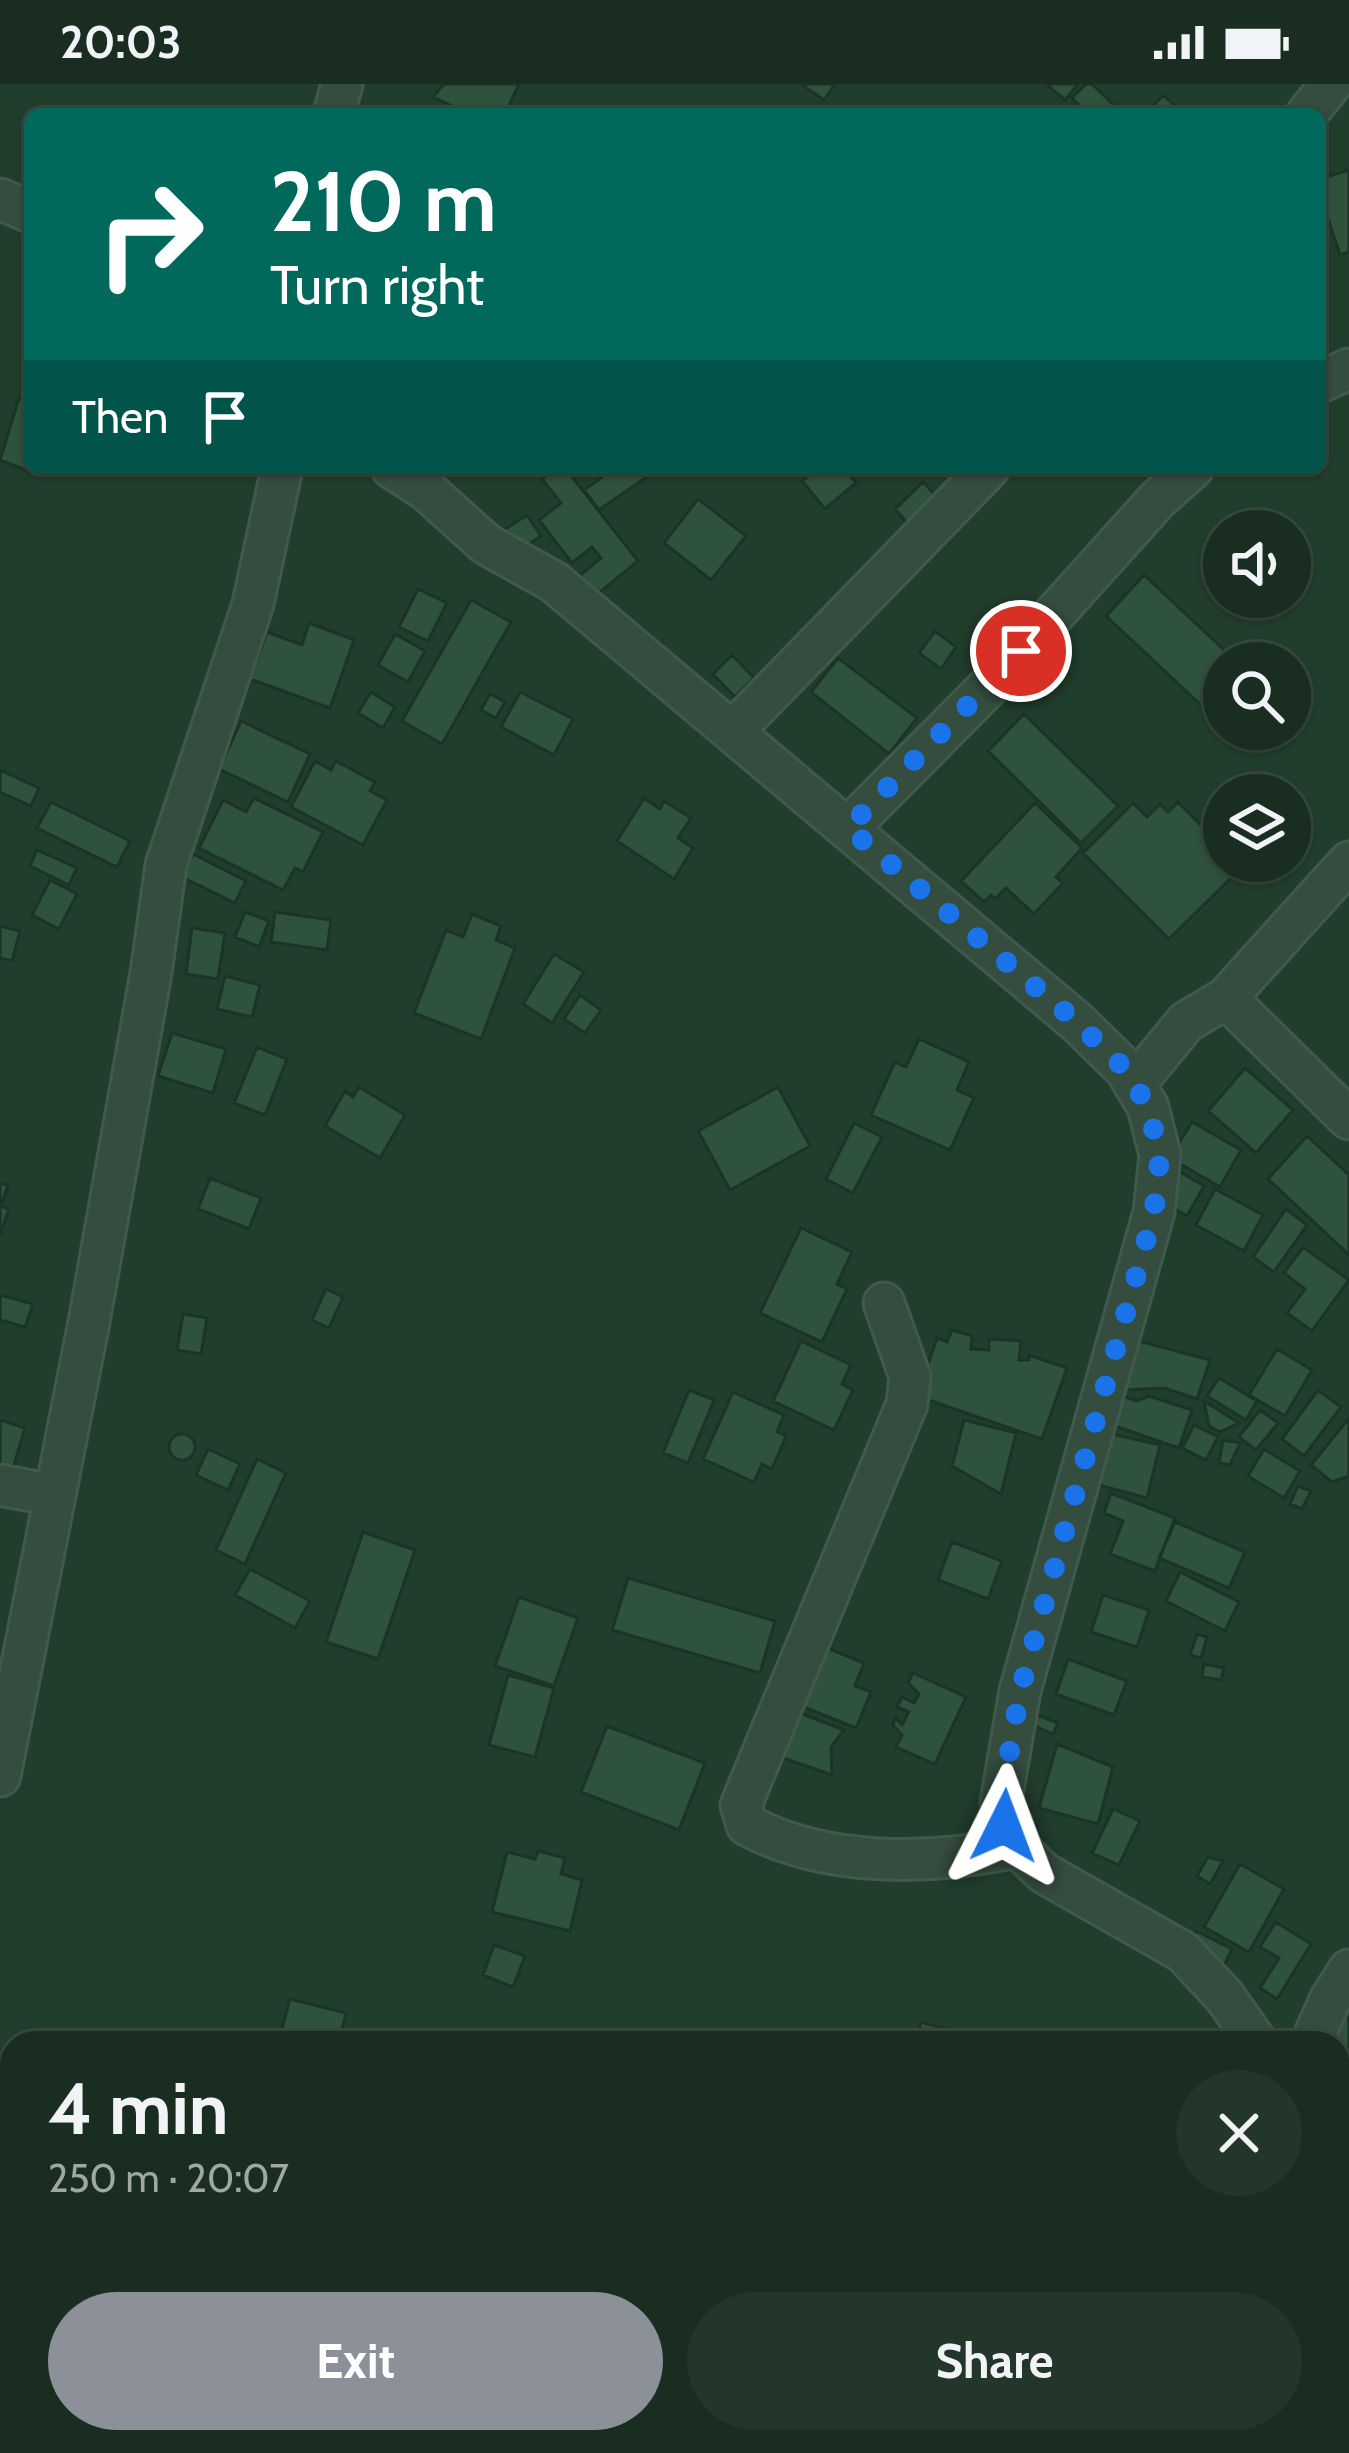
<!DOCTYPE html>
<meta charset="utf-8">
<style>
:root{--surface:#192e21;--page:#22362a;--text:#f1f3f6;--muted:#9fa8a5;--line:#374a3f;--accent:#8c9099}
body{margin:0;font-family:Cabin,sans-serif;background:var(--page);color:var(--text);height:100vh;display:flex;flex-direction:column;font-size:45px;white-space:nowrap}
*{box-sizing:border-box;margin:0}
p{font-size:39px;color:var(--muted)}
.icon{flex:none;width:66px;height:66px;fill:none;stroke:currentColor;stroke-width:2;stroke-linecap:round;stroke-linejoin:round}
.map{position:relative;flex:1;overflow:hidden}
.details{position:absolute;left:0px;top:1947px;width:1350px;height:423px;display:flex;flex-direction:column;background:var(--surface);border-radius:36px 36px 0 0;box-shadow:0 3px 9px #0004,0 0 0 3px var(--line)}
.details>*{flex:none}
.top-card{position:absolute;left:24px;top:24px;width:1302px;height:366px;border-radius:18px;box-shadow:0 3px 9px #0004,0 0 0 3px var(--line);background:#00695c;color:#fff;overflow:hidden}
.tools{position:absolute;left:1203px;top:426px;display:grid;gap:24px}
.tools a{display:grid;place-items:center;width:108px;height:108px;border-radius:50%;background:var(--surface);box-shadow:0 3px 9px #0004,0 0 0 3px var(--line);font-size:60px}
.pin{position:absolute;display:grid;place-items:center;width:102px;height:102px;color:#fff;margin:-51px;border:6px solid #fff;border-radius:50%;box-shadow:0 3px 12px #0007}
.me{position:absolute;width:132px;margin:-66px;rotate:3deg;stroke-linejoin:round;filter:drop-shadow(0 0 9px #0008)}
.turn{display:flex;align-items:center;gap:42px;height:252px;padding:0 48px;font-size:54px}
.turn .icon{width:156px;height:156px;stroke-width:2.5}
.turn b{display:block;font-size:84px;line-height:102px}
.then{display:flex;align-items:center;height:114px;padding:0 48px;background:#0003;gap:24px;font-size:45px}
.round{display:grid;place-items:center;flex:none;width:126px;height:126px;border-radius:63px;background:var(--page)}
.head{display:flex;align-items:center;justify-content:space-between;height:204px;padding:0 48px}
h1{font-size:72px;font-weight:700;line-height:90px}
.button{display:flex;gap:24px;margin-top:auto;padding:24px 48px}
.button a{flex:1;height:138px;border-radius:72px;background:var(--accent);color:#fff;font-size:48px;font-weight:700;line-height:138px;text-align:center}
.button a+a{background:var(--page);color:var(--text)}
.status{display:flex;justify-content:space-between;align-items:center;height:84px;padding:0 60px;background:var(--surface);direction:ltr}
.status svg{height:33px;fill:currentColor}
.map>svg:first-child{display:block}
</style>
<div class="status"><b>20:03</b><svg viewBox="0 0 49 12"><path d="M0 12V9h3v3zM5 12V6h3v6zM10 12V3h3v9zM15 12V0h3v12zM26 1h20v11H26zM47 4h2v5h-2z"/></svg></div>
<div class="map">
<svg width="1349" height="2369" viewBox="0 0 1349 2369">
<rect width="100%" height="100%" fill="#213d2c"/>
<path fill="#2f523d" stroke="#1c3426" stroke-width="3" d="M444 0H519L505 30H469L433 13Z
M801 0H835L824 16Z
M1046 0H1078L1065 16Z
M1086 0H1092L1123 30H1088L1072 14Z
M1163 11 1183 29V30H1146Z
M1349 86V168L1340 171 1320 111V95Z
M19 314 30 318V384H44L41 392 0 376Z
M556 384H565L638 477 594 513 578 493 601 474 592 463 572 479 539 436 561 419 542 395Z
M615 384H647L651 390 599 426 584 406Z
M819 384H844L856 399 825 425 802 397Z
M923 398 941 417 912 444 895 425Z
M698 415 746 452 711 496 664 459Z
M527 431 541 452 513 471 499 449Z
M1144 491 1238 579H1224V627L1216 635 1106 532Z
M418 505 447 519 428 557 399 543Z
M471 516 511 538 442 660 402 637Z
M309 539 354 556 330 624 250 595 267 548 302 561Z
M935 547 956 563 941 585 919 569Z
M395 550 425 567 408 598 378 581Z
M732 571 754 594 735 613 713 590Z
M838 574 917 634 889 670 811 608Z
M371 608 395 623 383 644 358 629Z
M520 608 573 635 554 671 501 643Z
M490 610 505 618 496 634 481 626Z
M1024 630 1118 722 1081 759 988 667Z
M241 637 310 670 288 718 219 685Z
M315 677 331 686 336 677 375 698 370 707 387 716 363 761 291 723Z
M0 686 39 704 31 722 0 708Z
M254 714 323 748 303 788 295 784 283 806 199 764 223 716 246 728Z
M644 714 660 725 664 717 691 734 678 754 693 764 674 795 617 757Z
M51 718 130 757 117 783 37 744Z
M1178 718 1224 765V777H1236L1242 783 1169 855 1083 769 1133 719 1147 733 1160 720 1168 728Z
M1035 719 1082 764 1056 793 1063 799 1034 830 1006 804 995 815 991 811 984 818 961 797Z
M37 766 77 784 69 801 30 782Z
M193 770 246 797 235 819 182 793Z
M50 796 77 810 59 845 32 831Z
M245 828 269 837 259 863 235 853Z
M275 828 331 836 327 866 271 858Z
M472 830 501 842 496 856 515 864 481 955 414 929 446 846 463 853Z
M0 842 20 847 12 877 0 874Z
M192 844 225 849 218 895 186 890Z
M554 870 584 888 552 939 523 920Z
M225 892 260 901 252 933 217 925Z
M580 911 601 926 585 949 564 935Z
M172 949 226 965 213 1009 158 992Z
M919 955 969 978 957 1006 974 1014 950 1066 871 1031 895 978 906 983Z
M257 963 287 975 265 1031 234 1019Z
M1245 984 1293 1026 1256 1069 1208 1027Z
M359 1003 405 1031 380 1074 325 1042 345 1007 353 1013Z
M778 1003 810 1062 730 1106 698 1047Z
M1192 1038 1241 1066 1220 1103 1170 1074Z
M854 1039 882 1053 853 1109 826 1095Z
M1307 1052 1349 1091V1171L1268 1095Z
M1180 1088 1204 1102 1187 1132 1163 1118Z
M210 1094 261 1114 249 1145 198 1125Z
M0 1099 8 1101 1 1122 9 1125 0 1151Z
M1215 1105 1263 1131 1244 1167 1196 1141Z
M1286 1125 1307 1141 1274 1188 1253 1173Z
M801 1144 852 1168 837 1200 847 1205 822 1258 760 1229Z
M1303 1163 1349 1196 1312 1247 1287 1229 1305 1205 1284 1189Z
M326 1205 343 1213 329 1244 312 1236Z
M0 1211 33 1220 25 1243 0 1236Z
M183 1230 207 1234 201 1270 177 1266Z
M952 1246 972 1252 971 1265 989 1266V1255L1021 1257 1019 1276H1029V1271L1067 1284 1042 1355 917 1312 937 1254 947 1258Z
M1135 1256 1210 1276 1197 1315 1164 1304 1124 1306Z
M801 1257 851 1281 842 1300 853 1306 834 1346 773 1317Z
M1277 1265 1312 1286 1285 1332 1249 1311Z
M1219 1294 1257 1317 1246 1336 1207 1312Z
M689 1306 714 1316 688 1379 663 1369Z
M1318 1306 1341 1323 1304 1372 1282 1355Z
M733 1308 784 1331 777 1348 786 1352 772 1385 762 1380 754 1398 703 1375Z
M1116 1310 1137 1317 1149 1312 1192 1326 1179 1364 1106 1339Z
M1204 1317 1239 1339 1220 1348 1209 1342Z
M1260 1326 1278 1339 1256 1366 1239 1353Z
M1349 1334V1392L1332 1398 1311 1381Z
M0 1336 25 1344 11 1391 0 1387Z
M964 1336 1016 1349 1001 1410 952 1382Z
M1194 1341 1218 1353 1206 1376 1182 1364Z
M1108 1349 1160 1361 1147 1414 1095 1400Z
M169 1363a13 13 0 1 1 26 0a13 13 0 1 1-26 0Z
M1223 1356 1240 1359 1230 1381 1219 1379Z
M208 1365 240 1380 228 1406 196 1391Z
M1264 1365 1300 1387 1284 1414 1248 1392Z
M257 1375 286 1389 245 1480 216 1466Z
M1298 1402 1311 1407 1302 1425 1290 1420Z
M1111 1409 1175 1434 1155 1487 1110 1470 1123 1437 1104 1429Z
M1175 1438 1245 1468 1229 1504 1159 1474Z
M363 1448 415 1466 378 1575 326 1558Z
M952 1458 1002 1477 988 1515 938 1496Z
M250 1485 310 1517 295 1544 235 1511Z
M1180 1488 1239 1518 1225 1547 1166 1517Z
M628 1494 775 1537 760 1589 612 1546Z
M1103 1511 1149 1526 1137 1563 1091 1548Z
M519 1513 578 1534 554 1602 495 1582Z
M1197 1550 1207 1553 1201 1574 1190 1571Z
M825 1563 864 1579 855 1602 871 1608 856 1644 801 1622Z
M1068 1575 1127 1597 1114 1631 1056 1610Z
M1204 1580 1224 1584 1221 1596 1202 1593Z
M913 1589 966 1613 935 1680 896 1663 902 1651 893 1641 895 1633 902 1641 909 1628 897 1623 902 1613 914 1619 919 1610 908 1599Z
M508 1591 554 1604 535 1673 489 1661Z
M792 1626 844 1646 831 1663 832 1691 775 1671Z
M1032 1629 1058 1639 1053 1650 1028 1639Z
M607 1642 705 1679 679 1746 581 1708Z
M1057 1660 1113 1683 1098 1740 1039 1724Z
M1113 1725 1140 1737 1119 1781 1092 1769Z
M538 1767 565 1774 561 1790 582 1796 570 1847 492 1828 507 1768 535 1775Z
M1208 1773 1223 1777 1210 1800 1197 1792Z
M1240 1780 1284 1805 1249 1868 1204 1843Z
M1276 1838 1311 1860 1277 1915 1260 1904 1279 1874 1260 1863Z
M1196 1847 1232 1865 1224 1882 1187 1863Z
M494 1861 525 1872 513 1903 483 1891Z
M290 1915 346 1929 339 1959H278Z
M1335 1929 1349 1934V1966L1322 1946Z
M921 1938 977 1954 976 1959H915Z
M1344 2169 1349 2178V2217L1338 2222V2172Z
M1082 2358H1124L1120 2369H1081Z"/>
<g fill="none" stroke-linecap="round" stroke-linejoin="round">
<defs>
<path id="street" d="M334 30 342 0
M1307 30 1331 0
M0 115 30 128
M1320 298 1349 285
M392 384 426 406 486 460 554 498 1077 938 1126 986 1148 1023 1160 1071 1154 1128 1020 1607 1001 1718 1004 1742 1017 1763 1044 1789 1183 1868 1225 1913 1257 1959
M732 648 989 384
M848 744 994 597 1158 415 1193 384
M1226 914 1349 778
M1135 1000 1186 938 1226 914 1349 1035
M884 1219 910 1293 907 1320 741 1721 747 1741C826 1784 932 1781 1017 1763
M0 1401 53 1411
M0 1692 89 1238 151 889 166 781 253 520 282 384
M1311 1959 1330 1916 1349 1886
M1338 2065 1349 2080
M0 2129 12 2219
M385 2358 435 2369
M22 2369 23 2358"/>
</defs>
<use href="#street" stroke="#41594b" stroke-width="45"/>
<use href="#street" stroke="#354d3f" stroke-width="39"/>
</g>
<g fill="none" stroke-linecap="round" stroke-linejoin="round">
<path stroke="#1a73e8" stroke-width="21" stroke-dasharray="0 37.8" d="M1004 1742 1001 1718 1020 1607 1154 1128 1160 1071 1148 1023 1126 986 1077 938 848 744 1021 567"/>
</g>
</svg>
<div class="tools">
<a><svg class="icon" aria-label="sound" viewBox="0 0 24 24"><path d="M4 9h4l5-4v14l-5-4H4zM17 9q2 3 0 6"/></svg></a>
<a><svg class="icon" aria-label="search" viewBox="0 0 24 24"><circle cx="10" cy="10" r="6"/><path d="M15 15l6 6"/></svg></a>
<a><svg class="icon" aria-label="layers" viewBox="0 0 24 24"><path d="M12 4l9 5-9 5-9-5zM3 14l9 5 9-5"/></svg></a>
</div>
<div class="pin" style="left:1021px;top:567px;background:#d93025"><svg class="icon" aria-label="arrive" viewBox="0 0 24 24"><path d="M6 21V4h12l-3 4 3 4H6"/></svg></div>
<svg class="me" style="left:1004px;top:1742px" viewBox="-20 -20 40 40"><path d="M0-17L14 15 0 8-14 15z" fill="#1a73e8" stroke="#fff" stroke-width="4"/></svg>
<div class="top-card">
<div class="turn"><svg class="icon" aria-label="right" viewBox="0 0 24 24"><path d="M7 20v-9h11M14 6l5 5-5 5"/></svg><div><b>210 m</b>Turn right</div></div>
<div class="then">Then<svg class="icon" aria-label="arrive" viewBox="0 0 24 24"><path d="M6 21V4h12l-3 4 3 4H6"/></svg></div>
</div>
<section class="details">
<div class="head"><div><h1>4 min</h1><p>250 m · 20:07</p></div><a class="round"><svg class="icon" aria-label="close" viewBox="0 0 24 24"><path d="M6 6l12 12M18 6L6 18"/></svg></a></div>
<div class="button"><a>Exit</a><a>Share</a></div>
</section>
</div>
